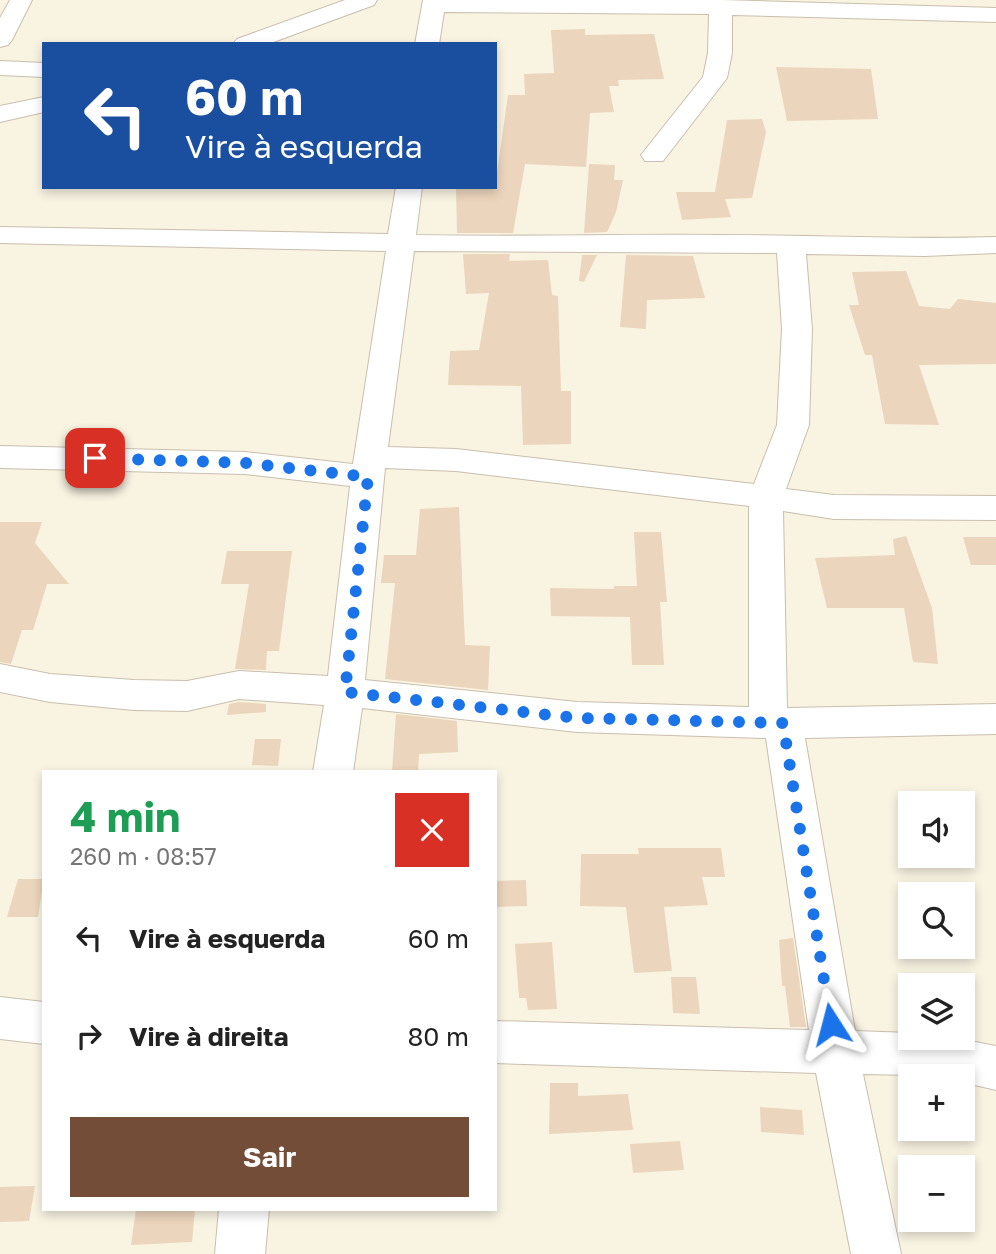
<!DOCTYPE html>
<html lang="pt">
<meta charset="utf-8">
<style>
:root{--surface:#fff;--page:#f6f6f6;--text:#222;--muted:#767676;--accent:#734d38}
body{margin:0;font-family:"Golos Text",sans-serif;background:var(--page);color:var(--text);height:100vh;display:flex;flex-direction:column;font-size:26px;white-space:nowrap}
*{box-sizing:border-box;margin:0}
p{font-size:23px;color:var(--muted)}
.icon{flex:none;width:38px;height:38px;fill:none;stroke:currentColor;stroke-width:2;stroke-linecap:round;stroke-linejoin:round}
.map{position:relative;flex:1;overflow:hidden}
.panel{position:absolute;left:42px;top:770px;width:455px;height:441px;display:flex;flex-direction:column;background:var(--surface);border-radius:0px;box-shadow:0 4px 10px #0003}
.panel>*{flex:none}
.hud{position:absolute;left:42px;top:42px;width:455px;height:147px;border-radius:0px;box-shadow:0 4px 10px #0003;background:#1a4fa0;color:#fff;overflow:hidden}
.tools{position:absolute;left:898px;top:791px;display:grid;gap:14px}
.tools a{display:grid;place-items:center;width:77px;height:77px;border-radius:0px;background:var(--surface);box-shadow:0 4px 10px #0003;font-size:35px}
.pin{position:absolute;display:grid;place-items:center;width:60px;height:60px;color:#fff;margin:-30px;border-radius:14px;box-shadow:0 4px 10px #0006}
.me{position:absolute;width:77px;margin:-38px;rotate:351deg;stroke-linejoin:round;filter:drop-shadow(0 0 5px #0008)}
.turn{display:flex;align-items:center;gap:24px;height:147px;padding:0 28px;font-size:32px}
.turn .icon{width:91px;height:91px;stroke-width:2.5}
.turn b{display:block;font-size:49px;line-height:60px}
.round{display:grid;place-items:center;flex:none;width:74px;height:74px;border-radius:0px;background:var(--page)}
.overview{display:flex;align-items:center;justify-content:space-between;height:119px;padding:0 28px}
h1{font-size:42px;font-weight:700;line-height:52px;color:#1e9e55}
.action{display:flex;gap:14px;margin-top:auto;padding:14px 28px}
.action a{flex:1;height:80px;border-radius:0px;background:var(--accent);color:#fff;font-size:28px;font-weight:700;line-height:80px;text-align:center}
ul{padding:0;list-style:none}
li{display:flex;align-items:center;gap:21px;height:98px;padding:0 28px}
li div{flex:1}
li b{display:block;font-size:26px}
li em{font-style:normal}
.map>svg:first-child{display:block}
</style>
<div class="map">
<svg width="996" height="1254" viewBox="0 0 996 1254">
<rect width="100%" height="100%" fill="#f9f3e2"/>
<path fill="#ebd5bc" d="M585 29V35L654 34 664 79 618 80 619 86H609L614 112 590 113 586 167 525 164 513 233H457L456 188 495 187 508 95H525L524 74 554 73 551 30Z
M776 67 871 69 878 119 787 121Z
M762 119 766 132 752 198 725 199 731 217 682 220 676 192H715L727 120Z
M589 164 615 165 614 180H623L616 212 607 232 584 233Z
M463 254H510L509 261 548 260 552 295 558 296 561 391H571V444L523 445 521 386 448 385 450 351 479 350 489 293 466 294Z
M582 255H597L584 282 579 281Z
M626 255 693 256 705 298 647 300 646 329 620 327Z
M906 271 919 306 950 309 958 299 996 303V364L919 365 939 425 885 424 872 355H865L849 305H859L852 272Z
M459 507 465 645 490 646 488 690 385 679 395 583H381L384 555H416L420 509Z
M0 522H42L35 543 69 584H47L33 630H22L11 664 0 662Z
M634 532H661L667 602H660L664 665H632L630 617 551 616 550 588 614 589V586H637Z
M906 536 932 608 938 664 913 662 904 608H827L815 558 895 555 893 539Z
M963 537H996V565H971Z
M227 551H292L279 651H267L266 670 235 669 249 584H221Z
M239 702 266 704V712L227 715 229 704Z
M396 714 457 721 458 752 419 754 418 772H392Z
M255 739H281L278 766 252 765Z
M638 848H721L725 877H702L708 905 664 907 672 971 634 973 626 907 580 906 581 854H639Z
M18 879H44L38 917H7Z
M526 880 527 906 495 907V881Z
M793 938 806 1027H790L785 986H782L779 940Z
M552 942 557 1009 528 1010 526 998H519L515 944Z
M671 977H696L700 1014 673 1013Z
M550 1083H578V1096L628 1094 633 1130 549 1134Z
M760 1107 802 1110 804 1135 761 1132Z
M680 1141 684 1170 633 1173 630 1144Z
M35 1186 29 1221 0 1222V1187Z
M136 1209H195L192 1242 131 1245Z"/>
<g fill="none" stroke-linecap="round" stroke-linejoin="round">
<defs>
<path id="minor" d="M10 0H32L12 40 8 45 0 47V18Z
M345 0H377L374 5 268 44H233L237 39Z
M423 0H721L996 8V22L732 15V53L727 78 663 161H645L641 155 703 77 708 53 709 14 444 12 439 44H415Z
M0 61 44 63V77L0 75Z
M44 97V112L0 122V106Z
M396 187H422L416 235C517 237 618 234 719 235 812 235 904 240 996 237V253L925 256 806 254 812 329 809 425 786 489 834 495 996 496V520L834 519 783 511 787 708 996 704V734L805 738 855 1031 910 1033V1038H955L996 1046V1090L962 1082V1076L863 1074 901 1254H851L816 1073 495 1063V1021L809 1030 766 738 577 732 362 708 353 772H313L324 705 239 699 187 711 134 710 50 702 0 692V664L50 674 134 680 187 681 239 671 328 676 350 486 245 474 0 468V446L245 452 353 464 386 251 0 243V227L388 234ZM414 251 777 253 782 329 777 425 754 484 456 449 388 447ZM385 468 456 471 749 506V707L577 702 365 680Z
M0 997 44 1002V1044L0 1039Z
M219 1209H269L265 1254H215Z"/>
</defs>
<use href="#minor" stroke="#cabead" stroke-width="2"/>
<use href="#minor" fill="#fff" fill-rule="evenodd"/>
</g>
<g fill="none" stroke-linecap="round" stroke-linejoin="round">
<path stroke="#1a73e8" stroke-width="12" stroke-dasharray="0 21.6" d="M95 458 246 463 368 477 345 692 577 718 783 723 831 1024"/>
</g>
</svg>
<div class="tools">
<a><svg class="icon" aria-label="sound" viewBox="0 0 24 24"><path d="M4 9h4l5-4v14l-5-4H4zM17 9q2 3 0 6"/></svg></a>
<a><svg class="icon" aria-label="search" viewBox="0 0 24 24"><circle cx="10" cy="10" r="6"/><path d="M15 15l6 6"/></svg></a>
<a><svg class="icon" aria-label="layers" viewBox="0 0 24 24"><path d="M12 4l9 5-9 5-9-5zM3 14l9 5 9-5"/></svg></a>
<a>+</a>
<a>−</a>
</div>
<div class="pin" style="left:95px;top:458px;background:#d93025"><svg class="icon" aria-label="arrive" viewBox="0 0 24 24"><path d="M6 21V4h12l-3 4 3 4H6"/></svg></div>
<svg class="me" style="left:831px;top:1024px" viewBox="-20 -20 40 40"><path d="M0-17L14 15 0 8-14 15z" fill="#1a73e8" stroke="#fff" stroke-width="4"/></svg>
<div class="hud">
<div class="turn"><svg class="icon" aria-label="left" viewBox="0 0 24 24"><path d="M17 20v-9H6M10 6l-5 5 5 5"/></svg><div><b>60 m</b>Vire à esquerda</div></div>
</div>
<section class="panel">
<div class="overview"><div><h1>4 min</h1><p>260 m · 08:57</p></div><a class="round" style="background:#d93025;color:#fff"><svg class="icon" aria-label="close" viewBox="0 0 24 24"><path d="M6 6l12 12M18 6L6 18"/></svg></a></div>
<ul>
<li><svg class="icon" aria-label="left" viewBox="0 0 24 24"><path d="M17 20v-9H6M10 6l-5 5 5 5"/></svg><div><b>Vire à esquerda</b></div><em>60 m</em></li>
<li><svg class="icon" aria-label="right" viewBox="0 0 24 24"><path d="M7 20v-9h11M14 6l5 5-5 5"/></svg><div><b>Vire à direita</b></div><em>80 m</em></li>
</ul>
<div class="action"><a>Sair</a></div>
</section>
</div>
